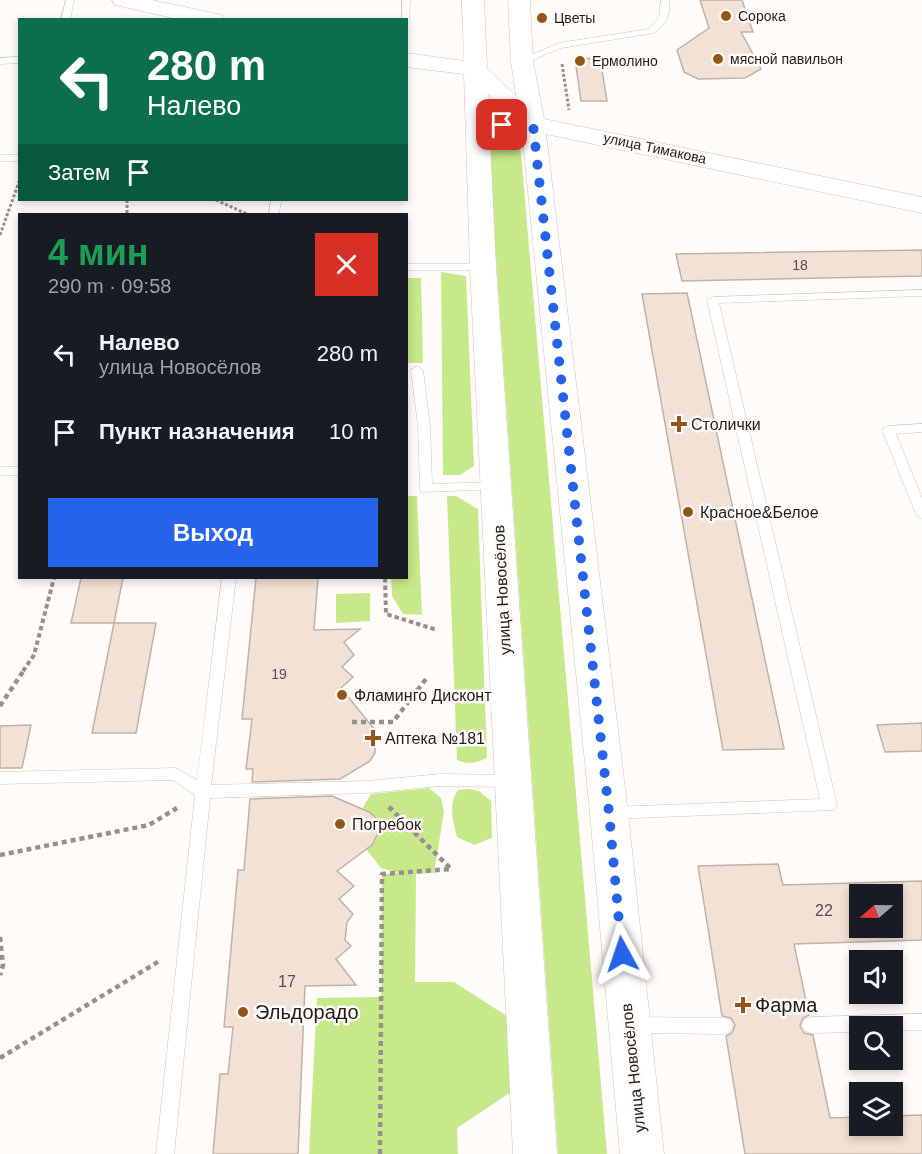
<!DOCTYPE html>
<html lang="ru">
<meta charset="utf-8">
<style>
:root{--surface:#171b24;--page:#242831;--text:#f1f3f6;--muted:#9ea1a6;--accent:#2563eb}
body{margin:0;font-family:Helvetica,sans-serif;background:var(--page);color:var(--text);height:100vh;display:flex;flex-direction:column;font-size:22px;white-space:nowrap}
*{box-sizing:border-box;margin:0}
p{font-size:20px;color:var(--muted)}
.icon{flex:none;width:33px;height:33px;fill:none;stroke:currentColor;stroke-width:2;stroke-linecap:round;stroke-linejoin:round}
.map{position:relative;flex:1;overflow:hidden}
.drawer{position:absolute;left:18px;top:213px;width:390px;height:366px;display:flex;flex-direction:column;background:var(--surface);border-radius:0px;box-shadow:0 3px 9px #0003}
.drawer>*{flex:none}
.banner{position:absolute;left:18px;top:18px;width:390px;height:183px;border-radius:0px;box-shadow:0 3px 9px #0003;background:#0b6e4f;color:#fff;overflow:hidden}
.needle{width:39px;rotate:250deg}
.controls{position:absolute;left:849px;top:884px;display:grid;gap:12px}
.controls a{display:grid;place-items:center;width:54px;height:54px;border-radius:0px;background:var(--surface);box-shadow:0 3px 9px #0003;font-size:30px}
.pin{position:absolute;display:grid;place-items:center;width:51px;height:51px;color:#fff;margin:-26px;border-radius:12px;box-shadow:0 3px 9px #0006}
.me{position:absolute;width:66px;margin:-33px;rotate:355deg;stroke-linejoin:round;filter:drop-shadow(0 0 4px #0008)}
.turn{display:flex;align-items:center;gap:21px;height:126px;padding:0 30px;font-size:27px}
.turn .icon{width:78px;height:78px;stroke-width:2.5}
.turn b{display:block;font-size:42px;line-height:51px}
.then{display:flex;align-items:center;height:57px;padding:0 30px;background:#0003;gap:12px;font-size:22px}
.round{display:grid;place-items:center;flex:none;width:63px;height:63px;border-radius:0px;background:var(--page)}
.summary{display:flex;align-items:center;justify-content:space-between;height:102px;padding:0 30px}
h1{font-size:36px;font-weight:700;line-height:45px;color:#1e9e55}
.action{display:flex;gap:12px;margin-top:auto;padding:12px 30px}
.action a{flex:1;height:69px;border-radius:0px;background:var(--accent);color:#fff;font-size:24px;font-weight:700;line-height:69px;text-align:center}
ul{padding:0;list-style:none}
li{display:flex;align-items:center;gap:18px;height:78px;padding:0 30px}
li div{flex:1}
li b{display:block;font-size:22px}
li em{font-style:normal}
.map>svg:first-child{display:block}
</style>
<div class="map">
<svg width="922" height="1154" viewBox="0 0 922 1154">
<rect width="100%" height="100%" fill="#fefbf8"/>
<path fill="#c7e98a" d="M506 137 520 142 607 1154H558L488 143Z
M441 272 466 276 474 466 460 475H443Z
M406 278H421L423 363H407Z
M407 496H417L422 615 403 614 392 596 391 578H406Z
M447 496H456L478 509 487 758C476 763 468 765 457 760Z
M370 593V621L336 623V594Z
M429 788 441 798 444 812 434 873 416 874 415 982H454L507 1016 511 1092 457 1128 458 1154H309L317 998 381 997 382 874 399 873 381 868 366 849C377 840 381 831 375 817L362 809 371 794Z
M469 789 479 791 491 801 492 838 474 845 457 837C453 822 448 804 458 790Z"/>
<path fill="#f2e1d4" stroke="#c1b2a7" stroke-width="1.5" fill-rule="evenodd" d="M700 0H742L753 32H741L761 69 745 78 698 79 684 72 677 50 709 28Z
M600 58 607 101H581L575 59Z
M922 250V276L682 281 676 254Z
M687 293 784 749 723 750 642 294Z
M81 578H123L114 623H71Z
M256 578H318L314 630 360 629 344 642 354 655 342 667 353 677 341 688 375 730V753L370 761 340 779 252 782 253 769H246L252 719H242Z
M114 623H156L136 733H92Z
M922 723V751L885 752 877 725Z
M31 725 22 768H0V726Z
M332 796 369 812 375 817 379 831 372 845 337 871 354 886 339 899 353 914 347 922 345 940 351 946 336 959 356 985 305 986 298 1154H213L220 1074H228L233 1027H224L238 870H244L250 799Z
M778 864 783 885 922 881V940L794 944 809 1015 803 1018 800 1026 804 1033 813 1035 830 1118 860 1117V1125H892V1116L922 1115V1154H745L726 1036 732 1033 735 1025 731 1018 722 1016 698 866ZM860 894H892V927H860Z"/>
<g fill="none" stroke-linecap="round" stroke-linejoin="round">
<defs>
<path id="lane" d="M66 0H74L70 20H61Z
M402 0H410L409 22 402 20Z
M661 0H669C671 15 666 24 654 33L561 48 522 64 517 61 559 43 648 29 659 18Z
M20 57V63L0 64V58Z
M0 155H20V161H0Z
M271 200H281L279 214H269Z
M406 264H483L488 267 483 270H406Z
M922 290V296L719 303 837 805 834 810 611 819 606 818 603 813 606 808 611 807 820 799 707 300 713 297Z
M417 366 423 370 430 426 432 484 495 482 500 483 501 486 500 489 421 492 420 489 418 426 411 370Z
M922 424V432L896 434 922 498V519L916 514 882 430 888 426Z
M0 467H20V475H0Z
M222 578H236L211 785 368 781 440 774 511 775 516 777 519 781 516 785 511 787 440 786 368 793 210 798 174 1154H156L195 795 173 780 0 784V772L176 768 197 780Z
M922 1014V1030L892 1031V1026H860V1032L811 1033 805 1031 802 1025 805 1019 811 1017Z
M633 1017 724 1018 730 1020 733 1026 730 1032 724 1034 633 1033 627 1031 624 1025 627 1019Z"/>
<path id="secondary" d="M112 0H152L222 15 224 20H182L115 5Z
M462 0H484L487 68 516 96 511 61 508 0H530L533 61 544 119 922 197V213L546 134 628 813 664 1154H620L590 813 522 131 505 132 490 138 496 267 557 1154H513L470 267 464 74 406 67V53L464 61ZM488 94 513 118 489 122Z"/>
</defs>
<use href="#lane" stroke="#d1c2b7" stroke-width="1"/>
<use href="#secondary" stroke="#d1c2b7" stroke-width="1"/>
<path stroke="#95918e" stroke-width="3" stroke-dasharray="3 2" stroke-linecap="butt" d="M562 64 569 110
M127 200V214
M216 200 247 214
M0 235 20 179"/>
<path stroke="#95918e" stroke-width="4" stroke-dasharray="4.5 3" stroke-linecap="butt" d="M385 578 386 614 437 630
M23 671 34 655 54 578"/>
<path stroke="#95918e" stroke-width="4.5" stroke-dasharray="5 4" stroke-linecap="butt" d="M0 706 24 670
M352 722H393L426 679
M0 855 149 825 177 808
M0 937 3 965 0 975
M0 1058 161 960
M380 1154 382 874 451 869 388 806"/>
<use href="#lane" fill="#fff" fill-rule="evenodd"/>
<use href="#secondary" fill="#fff" fill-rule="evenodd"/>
</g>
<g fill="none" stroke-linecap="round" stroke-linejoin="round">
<path stroke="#2563eb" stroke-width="10" stroke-dasharray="0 18" d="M502 125 533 124 609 813 622 954"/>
</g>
<g fill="#935619" stroke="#fefbf8" stroke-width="2">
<circle cx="726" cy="16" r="6"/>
<circle cx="542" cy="18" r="6"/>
<circle cx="718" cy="59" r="6"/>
<circle cx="580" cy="61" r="6"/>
<path d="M676 415h6v6h6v6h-6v6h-6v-6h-6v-6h6z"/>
<circle cx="688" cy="512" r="6"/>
<circle cx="342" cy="695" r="6"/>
<path d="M370 729h6v6h6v6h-6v6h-6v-6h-6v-6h6z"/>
<circle cx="340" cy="824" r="6"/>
<path d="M740 996h6v6h6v6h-6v6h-6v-6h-6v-6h6z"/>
<circle cx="243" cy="1012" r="6"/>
</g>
<g text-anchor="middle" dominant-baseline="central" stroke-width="5" stroke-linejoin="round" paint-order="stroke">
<g font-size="14" fill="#221d19" stroke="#fefbf8" text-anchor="start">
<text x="738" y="16">Сорока</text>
<text x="554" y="18">Цветы</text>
<text x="730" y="59">мясной павильон</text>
<text x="592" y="61">Ермолино</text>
</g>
<g font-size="14" fill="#221d19" stroke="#fefbf8">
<text transform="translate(655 148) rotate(12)">улица Тимакова</text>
</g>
<g font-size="14" fill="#564e48">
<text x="800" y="265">18</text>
<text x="279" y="674">19</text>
</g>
<g font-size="16" fill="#221d19" stroke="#fefbf8" text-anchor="start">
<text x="691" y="424">Столички</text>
<text x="700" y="512">Красное&amp;Белое</text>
<text x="354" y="695">Фламинго Дисконт</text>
<text x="385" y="738">Аптека №181</text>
<text x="352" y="824">Погребок</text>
</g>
<g font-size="16" fill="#221d19" stroke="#fefbf8">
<text transform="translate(502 590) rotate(-93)">улица Новосёлов</text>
<text transform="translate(633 1068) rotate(-96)">улица Новосёлов</text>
</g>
<g font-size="16" fill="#564e48">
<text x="824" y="910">22</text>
<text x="287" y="981">17</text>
</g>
<g font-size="20" fill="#221d19" stroke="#fefbf8" text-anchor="start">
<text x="755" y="1005">Фарма</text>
<text x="255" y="1012">Эльдорадо</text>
</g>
</g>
</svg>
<div class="controls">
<a><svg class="needle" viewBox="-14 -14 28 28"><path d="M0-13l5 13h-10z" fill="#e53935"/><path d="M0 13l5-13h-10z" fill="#9ea1a6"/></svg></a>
<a><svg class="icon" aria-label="sound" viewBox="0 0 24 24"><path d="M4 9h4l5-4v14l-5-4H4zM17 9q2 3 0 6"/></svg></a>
<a><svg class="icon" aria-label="search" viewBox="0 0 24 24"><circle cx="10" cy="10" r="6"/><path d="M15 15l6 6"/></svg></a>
<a><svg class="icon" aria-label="layers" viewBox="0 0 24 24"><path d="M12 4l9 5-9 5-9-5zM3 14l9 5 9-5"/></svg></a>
</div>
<div class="pin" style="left:502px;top:125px;background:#d93025"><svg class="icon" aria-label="arrive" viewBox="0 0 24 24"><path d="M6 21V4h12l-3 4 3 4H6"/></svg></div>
<svg class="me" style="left:622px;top:954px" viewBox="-20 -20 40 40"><path d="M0-17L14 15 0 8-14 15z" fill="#2563eb" stroke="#fff" stroke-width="4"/></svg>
<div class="banner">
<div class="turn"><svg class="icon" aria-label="left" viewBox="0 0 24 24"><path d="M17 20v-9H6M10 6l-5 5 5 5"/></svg><div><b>280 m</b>Налево</div></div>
<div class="then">Затем<svg class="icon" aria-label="arrive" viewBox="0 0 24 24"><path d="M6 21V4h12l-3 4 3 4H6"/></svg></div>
</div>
<section class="drawer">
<div class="summary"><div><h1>4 мин</h1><p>290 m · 09:58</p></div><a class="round" style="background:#d93025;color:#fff"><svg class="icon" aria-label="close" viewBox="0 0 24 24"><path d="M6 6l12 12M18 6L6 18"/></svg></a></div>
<ul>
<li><svg class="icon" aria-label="left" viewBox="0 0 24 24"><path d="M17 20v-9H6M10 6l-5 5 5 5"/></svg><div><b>Налево</b><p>улица Новосёлов</p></div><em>280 m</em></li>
<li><svg class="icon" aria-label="arrive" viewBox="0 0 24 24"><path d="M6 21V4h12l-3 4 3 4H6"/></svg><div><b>Пункт назначения</b></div><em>10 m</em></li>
</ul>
<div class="action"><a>Выход</a></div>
</section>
</div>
